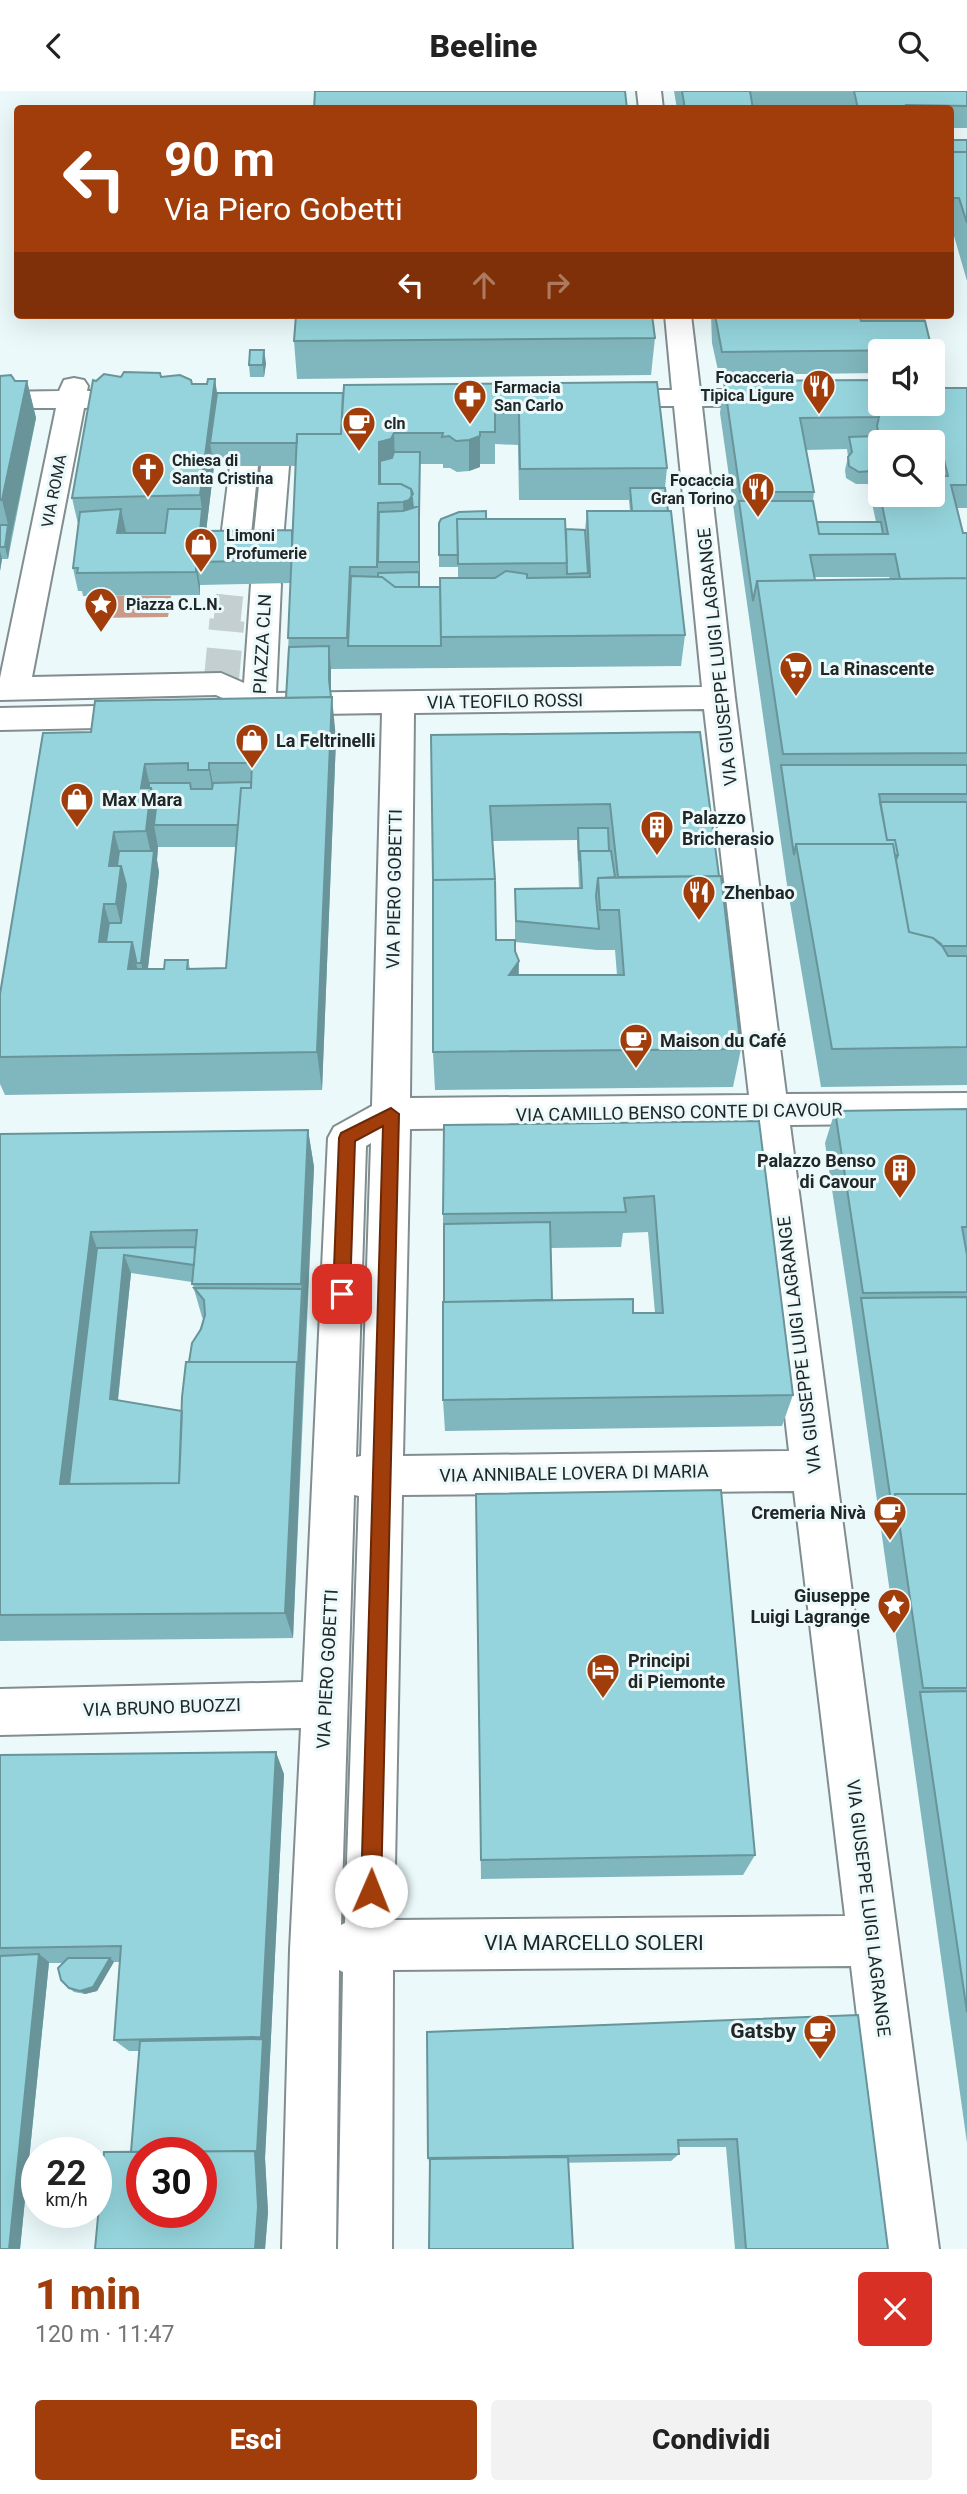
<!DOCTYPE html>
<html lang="it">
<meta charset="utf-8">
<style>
:root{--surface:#fff;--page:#f2f2f2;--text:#222;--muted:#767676;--accent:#a13d0b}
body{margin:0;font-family:Roboto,sans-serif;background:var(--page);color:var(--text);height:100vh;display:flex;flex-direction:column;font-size:26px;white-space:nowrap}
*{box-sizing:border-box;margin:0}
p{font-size:23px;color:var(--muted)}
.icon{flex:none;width:38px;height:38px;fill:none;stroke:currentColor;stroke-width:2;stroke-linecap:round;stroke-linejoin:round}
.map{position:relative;height:2158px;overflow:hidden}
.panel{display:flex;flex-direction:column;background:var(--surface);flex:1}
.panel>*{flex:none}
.hud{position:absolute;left:14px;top:14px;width:940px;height:214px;border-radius:7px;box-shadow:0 7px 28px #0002;background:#a13d0b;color:#fff;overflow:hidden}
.controls{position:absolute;left:868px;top:248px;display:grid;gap:14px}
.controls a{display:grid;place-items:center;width:77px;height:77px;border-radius:7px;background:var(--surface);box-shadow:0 7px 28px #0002;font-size:35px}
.speed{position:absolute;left:21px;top:2046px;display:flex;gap:14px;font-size:35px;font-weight:700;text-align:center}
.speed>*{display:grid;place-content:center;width:91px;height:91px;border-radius:50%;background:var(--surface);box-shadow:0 7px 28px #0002;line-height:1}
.speed small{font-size:18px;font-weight:400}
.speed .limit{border:10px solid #d22;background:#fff;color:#111}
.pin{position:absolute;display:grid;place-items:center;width:60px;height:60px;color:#fff;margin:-30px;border-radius:14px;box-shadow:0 4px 10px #0006}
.me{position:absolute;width:77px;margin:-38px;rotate:1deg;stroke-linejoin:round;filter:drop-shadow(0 0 5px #0008)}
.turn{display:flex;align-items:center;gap:24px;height:147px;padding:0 35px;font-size:32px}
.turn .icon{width:91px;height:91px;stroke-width:2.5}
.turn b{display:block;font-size:49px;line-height:60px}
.lanes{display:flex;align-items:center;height:66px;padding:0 35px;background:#0003;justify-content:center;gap:35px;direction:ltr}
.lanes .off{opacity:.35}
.round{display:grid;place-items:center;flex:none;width:74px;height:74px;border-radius:7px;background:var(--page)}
.headline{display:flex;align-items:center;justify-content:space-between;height:119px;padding:0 35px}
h1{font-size:42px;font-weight:800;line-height:52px;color:var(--accent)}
.primary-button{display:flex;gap:14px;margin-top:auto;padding:14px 35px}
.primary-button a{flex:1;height:80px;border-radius:7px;background:var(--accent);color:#fff;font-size:28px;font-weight:800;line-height:80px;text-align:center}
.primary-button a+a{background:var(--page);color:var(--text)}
header{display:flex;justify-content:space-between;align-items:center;height:91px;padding:0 35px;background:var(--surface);font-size:32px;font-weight:800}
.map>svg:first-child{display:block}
</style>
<header><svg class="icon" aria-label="back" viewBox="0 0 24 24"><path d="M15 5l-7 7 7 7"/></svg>Beeline<svg class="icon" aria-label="search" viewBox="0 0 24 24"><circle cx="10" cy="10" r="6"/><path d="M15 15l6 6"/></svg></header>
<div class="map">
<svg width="967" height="2158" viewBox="0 0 967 2158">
<rect width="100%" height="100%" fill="#ebf9fa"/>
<path fill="#ca9987" d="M98 505H171L168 526 95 527Z"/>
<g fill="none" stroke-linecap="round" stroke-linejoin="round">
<path stroke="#c3cfd0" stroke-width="27" stroke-dasharray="27 13" stroke-linecap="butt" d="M227 531 236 441"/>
<path stroke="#c3cfd0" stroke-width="35" stroke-dasharray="35 18" stroke-linecap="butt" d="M221 593 227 529"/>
<defs>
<path id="street" d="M637 0H661L663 18H639Z
M665 224H691L700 299H880V313H888L702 315 735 607 786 1003 967 1002V1032L790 1034 939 2158H885L851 1875 393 1879 392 2158H338L343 1881 339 1879 336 2158H282L290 1859 301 1637 0 1644V1598L303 1591 328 1047 334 1036 372 1015 382 622 259 624 216 604 0 609V587L56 317H0V301L59 300 64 289 74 287 84 289 88 295 87 300H141L151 302 155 308 151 314 84 317 32 586 221 582 244 592 251 493 255 486 266 483 277 486 281 493 276 602 702 596 674 315H608L598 313 594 307 598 301 608 299H672ZM704 618 749 1004 410 1007 414 622ZM752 1035 789 1360 403 1365 410 1038ZM371 1052 361 1365 356 1366 366 1055ZM794 1400 845 1825 394 1829 402 1404ZM354 1404 359 1405 345 1832 341 1834Z
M244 366 254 369 258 375 249 463 245 470 234 473 223 470 219 463 230 375 234 369Z
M275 366 285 369 289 375 282 462 278 469 267 472 256 469 252 462 261 375 265 369Z
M146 614 157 617 162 625 157 633 146 636 0 639V617Z"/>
</defs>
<use href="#street" stroke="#818d8f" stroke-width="4"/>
<use href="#street" fill="#fff" fill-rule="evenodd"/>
</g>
<path fill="#80b6bd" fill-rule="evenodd" d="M674 0H967V37H950V18H849V16L848 18H677Z
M950 49H967V190L952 138H950Z
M711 224H927L925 230 932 259V261H880V282L719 284 712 252Z
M655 247 651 284 297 288 294 250Z
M266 272 264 286H250L249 274Z
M0 285 15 290H27L36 327 8 468H2L0 480Z
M161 286 192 293H207L215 288 217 302H343L657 291 667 377 665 397 685 544 681 575 331 578V606L336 648 322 999 5 1004 0 993V903L91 641 286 607 291 492 200 494V504L83 505 82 500H78L73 477 78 433 72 407 96 290ZM495 353 518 354 519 409H629L630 420H587L585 439 566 438 486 428 439 432V476H458V487L440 496H420V373H443V377H450L457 381 469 380 480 376V373H495ZM214 375H296L292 439 206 440ZM158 756H236L226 877 190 878 188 869 164 878H148L159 781 157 769Z
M724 290 873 297H967V417H957L963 442H967V994L821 996 787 794 720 322ZM880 352H933V404H880ZM847 358 848 366 845 379 846 387 856 393H868L876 431H817L813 410 814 401 806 359ZM814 486H889L890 488 815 489Z
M700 641 741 958 733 996 435 999 433 961V789L431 644ZM577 749 579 797 515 798V849H496L492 750ZM515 851 597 859H615L617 884H519L515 860Z
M967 1018V2052L852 1231 825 1052 835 1020Z
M759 1030 793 1304 782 1335 445 1340 443 1309V1123ZM648 1141 655 1222H633L552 1209 551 1157 621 1156 623 1142Z
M308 1039 314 1076 293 1547 0 1550V1043ZM131 1182 192 1191 202 1226 203 1228 189 1271 182 1320 118 1310Z
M476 1403 755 1764 743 1784 481 1788Z
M0 1664 284 1683 265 2067 268 2121 265 2158H95L131 2061 139 1960H129L114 1949 120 1871H113L97 1900 85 1903 74 1901 69 1897 64 1872H49L20 2158H0Z
M858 1924 888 2158H735L726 2056H678L679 2063 671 2070 430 2074 428 2067Z"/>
<path fill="#68949a" d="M264 259 266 272 264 286 263 274Z
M215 288 220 326 210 352 214 375 206 441 200 440 202 418 200 404Z
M27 290 36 327 11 446 2 409Z
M480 341V376L469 380V349Z
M394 342 395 374 380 412 379 393V351Z
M413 403V426L404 443 403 411Z
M419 415 420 438V519L419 471Z
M121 418 126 441 122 465 117 442Z
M8 434 11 446 8 468 5 456Z
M0 460 2 468 0 480Z
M196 471 200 494V504L196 481Z
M329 555 331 578V612L329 589Z
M332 606 336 648 322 999 317 961Z
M209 672 217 714 216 720 209 679Z
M145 673 159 734H154L158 756 157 769 159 781 146 893 141 872 153 772 146 740 141 697Z
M114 741 125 782 131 816 126 853 116 813 109 775Z
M104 813 115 853 99 851Z
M132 851 137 872H136L141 893 128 878Z
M519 870 518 909 509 884Z
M308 1039 314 1076 303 1303 298 1275Z
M91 1141 104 1176 77 1406 60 1393Z
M124 1164 131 1182 116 1325 110 1308Z
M297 1271 303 1303 293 1547 285 1522Z
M276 1661 284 1683 265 2067 268 2121 265 2158H255V2060L263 1948 261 1946Z
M39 1863 49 1871 20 2158H9Z
M110 1867 114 1871 97 1900 85 1903 80 1900Z"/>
<path fill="#95d4dc" stroke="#68949a" stroke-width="2" fill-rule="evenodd" d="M315 0H625L627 18H314Z
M682 0H750L753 18H685Z
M854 0H967V15L906 14 907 18H858Z
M950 49H967V61H950Z
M950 61H967V132L959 107H950V80H953L950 72Z
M296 224H652L655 247 294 250Z
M715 224H859L861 230H925L932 259 722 261Z
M250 259H264L263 274H249Z
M124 281 160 282 161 286 180 284 191 289 192 293H207L208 288H215L200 404 72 407 93 289 96 290 104 283 121 286Z
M11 284 15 290H27L2 409H0V285Z
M871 289 879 326 800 327 814 401H740L724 290Z
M657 291 667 377 520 378 519 322H495V341H480V345L469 349 456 350 449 345 442 346 443 342H394L391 348 379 351V393H401L411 398 413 403 409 409 403 411 378 412 377 476H350L347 547H288L297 343H341L344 294Z
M873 297H880V313H933V297H967V394H951L963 442H967V487L900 488 895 463 810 464 815 489 757 490 753 510 739 410H813L819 443H888L873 370H880V404H933V385H948L944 369H933V352H881L877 335 879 326Z
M217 302H343L341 343H297V352H210Z
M875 345 880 370H873L871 380 859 381 849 375 848 366 852 361 849 346Z
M394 361H420L419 426V415L413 417 411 398 401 393H380V370L392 367Z
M630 397H665L668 420H632Z
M419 415V471H378L379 421 403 420Z
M121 418 117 442H165L168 418H202L200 440 292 439V469L196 471V481L77 482 78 477H73L80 421Z
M486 420V428H457L458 464H439V432L441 428 459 421Z
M587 420H671L685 544 441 546 440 487H495L506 480 527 483V487L590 486Z
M457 428H565L567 472 458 473Z
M817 431H881L883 443H819Z
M0 434H8L5 456H0Z
M566 438 585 439 588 482 567 483Z
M419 481V496H395L382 486H378V482Z
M351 485 382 486 395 496H440L441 555H348Z
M967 487V662L783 663 757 490Z
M329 555V589L331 606 286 607 289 556Z
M332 606 317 961 0 966V903L43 642 91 641 95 610ZM188 672V679H209V672H252L251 697H241L226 877 187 878 188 869H165L164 878H128L132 851H99L104 813H116L121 775H109L114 741 146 740 151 697H141L145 673Z
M700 641 719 785 618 786 610 713 490 715 495 788 433 789 431 644Z
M781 674H967V703H879L887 749H895L898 764H895L893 753H796L794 764Z
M251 691V697H241L238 734H154L156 717 151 697H149V692H190L191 698H212L213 692Z
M880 711H967V855H942L933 847 909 841 896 769 898 764 895 749H887Z
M578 737H608L609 760H580L579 770Z
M796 753H893L909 841 933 847 941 853 948 865H967V956L832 958Z
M119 760H154L141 872H136V869L132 851H106L109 832H121L126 794 121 775H117Z
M580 760H611L615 786 598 787 596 805 599 838 516 830 515 798 582 797Z
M721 785 741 958 433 961V789L495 788 496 849H515V860L519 870 509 884H624L619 819H600L598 787Z
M967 1018V1136H962L967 1164V1201L863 1202 835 1020Z
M759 1030 793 1304 443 1309V1211L633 1208V1222H663L654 1105 624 1107 626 1121 443 1123 444 1034Z
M308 1039 301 1193H192L197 1139 91 1141 60 1393 179 1392 182 1306 186 1271H297L285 1522 0 1524V1043Z
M550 1131 552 1209 444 1211V1133Z
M195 1156 194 1174 124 1164 110 1308 182 1320 179 1392 69 1393 97 1157Z
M194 1197 302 1198 298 1275 297 1271H189L192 1252 201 1238 205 1224 204 1209Z
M967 1206V1403H895L891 1411 861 1207Z
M721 1399 755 1764 481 1769 476 1403Z
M895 1403H967V1597H923Z
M967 1600V1921L920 1601Z
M276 1661 261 1946 114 1949 121 1855 0 1857V1664Z
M39 1863 9 2158H0V1865Z
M68 1867H110L93 1896 80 1900 69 1897 61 1889 58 1877Z
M858 1924 888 2158H746L737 2048 678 2049 679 2063 428 2067 427 1941Z
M263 1948 257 2061 255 2060 131 2061 140 1950Z
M255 2060 258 2116 255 2158H95L104 2061ZM142 2062H201V2121H142Z
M568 2066 573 2158H429L430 2068Z"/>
<path fill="#a13d0b" stroke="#692807" stroke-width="2" d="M391 1017 399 1023 381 1800 378 1807 371 1810 364 1807 361 1800 383 1035 355 1050 350 1203 347 1208 342 1211 336 1208 333 1203 339 1047 341 1042Z"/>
<defs>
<symbol id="restaurant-pin" viewBox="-11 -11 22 30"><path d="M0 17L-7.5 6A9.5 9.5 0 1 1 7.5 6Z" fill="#a13d0b" stroke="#ebf9fa"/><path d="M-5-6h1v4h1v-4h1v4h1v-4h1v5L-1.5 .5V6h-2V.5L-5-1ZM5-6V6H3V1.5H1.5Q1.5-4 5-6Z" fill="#fff"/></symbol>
<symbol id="pharmacy-pin" viewBox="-11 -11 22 30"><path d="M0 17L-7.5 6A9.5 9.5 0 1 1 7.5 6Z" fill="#a13d0b" stroke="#ebf9fa"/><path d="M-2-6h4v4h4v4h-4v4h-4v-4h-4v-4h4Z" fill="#fff"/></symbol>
<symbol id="cafe-pin" viewBox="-11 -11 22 30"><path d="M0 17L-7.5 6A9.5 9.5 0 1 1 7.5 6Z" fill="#a13d0b" stroke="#ebf9fa"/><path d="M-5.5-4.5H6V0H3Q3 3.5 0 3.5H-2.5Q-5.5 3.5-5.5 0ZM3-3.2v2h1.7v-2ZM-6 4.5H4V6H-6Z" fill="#fff"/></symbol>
<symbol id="church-pin" viewBox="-11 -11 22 30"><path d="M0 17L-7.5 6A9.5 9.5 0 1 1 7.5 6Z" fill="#a13d0b" stroke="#ebf9fa"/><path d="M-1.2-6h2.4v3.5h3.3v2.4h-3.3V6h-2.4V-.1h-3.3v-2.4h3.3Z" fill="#fff"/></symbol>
<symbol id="shop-pin" viewBox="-11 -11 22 30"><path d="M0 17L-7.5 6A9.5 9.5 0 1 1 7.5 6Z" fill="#a13d0b" stroke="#ebf9fa"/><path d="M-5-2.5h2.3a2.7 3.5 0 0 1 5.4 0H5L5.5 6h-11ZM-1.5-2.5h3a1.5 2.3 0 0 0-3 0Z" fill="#fff"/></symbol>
<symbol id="sight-pin" viewBox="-11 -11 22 30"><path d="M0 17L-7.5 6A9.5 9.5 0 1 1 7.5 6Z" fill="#a13d0b" stroke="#ebf9fa"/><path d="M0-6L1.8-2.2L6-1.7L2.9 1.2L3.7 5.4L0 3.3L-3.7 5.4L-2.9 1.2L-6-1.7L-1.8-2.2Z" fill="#fff"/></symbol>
<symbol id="supermarket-pin" viewBox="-11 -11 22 30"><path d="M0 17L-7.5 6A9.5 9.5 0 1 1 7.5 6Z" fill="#a13d0b" stroke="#ebf9fa"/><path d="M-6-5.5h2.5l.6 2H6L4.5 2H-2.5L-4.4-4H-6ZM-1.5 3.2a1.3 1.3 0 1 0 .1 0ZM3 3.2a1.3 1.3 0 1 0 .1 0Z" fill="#fff"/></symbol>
<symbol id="building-pin" viewBox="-11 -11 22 30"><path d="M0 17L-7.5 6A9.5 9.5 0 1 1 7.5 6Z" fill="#a13d0b" stroke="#ebf9fa"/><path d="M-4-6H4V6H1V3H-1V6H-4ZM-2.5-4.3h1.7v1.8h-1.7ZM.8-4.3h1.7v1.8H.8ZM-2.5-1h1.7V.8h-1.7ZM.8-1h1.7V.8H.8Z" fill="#fff"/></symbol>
<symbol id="hotel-pin" viewBox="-11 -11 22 30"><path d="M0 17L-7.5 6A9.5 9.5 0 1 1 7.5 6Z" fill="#a13d0b" stroke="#ebf9fa"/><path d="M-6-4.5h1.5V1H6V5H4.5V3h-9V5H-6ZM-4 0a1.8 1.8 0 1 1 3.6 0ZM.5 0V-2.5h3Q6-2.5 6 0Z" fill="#fff"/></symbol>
</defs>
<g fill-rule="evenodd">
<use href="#restaurant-pin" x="800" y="276" width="38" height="52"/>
<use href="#pharmacy-pin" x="451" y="286" width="38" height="52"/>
<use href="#cafe-pin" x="340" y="313" width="38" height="52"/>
<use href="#church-pin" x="129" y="359" width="38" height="52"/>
<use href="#restaurant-pin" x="739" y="379" width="38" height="52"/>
<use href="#shop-pin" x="182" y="434" width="38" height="52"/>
<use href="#sight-pin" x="82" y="494" width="38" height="52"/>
<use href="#supermarket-pin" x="777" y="558" width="38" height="52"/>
<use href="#shop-pin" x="233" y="630" width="38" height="52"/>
<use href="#shop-pin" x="58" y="689" width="38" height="52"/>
<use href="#building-pin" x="638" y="717" width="38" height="52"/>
<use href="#restaurant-pin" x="680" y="782" width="38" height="52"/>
<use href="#cafe-pin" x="617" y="930" width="38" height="52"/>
<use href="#building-pin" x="881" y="1060" width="38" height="52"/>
<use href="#cafe-pin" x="871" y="1402" width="38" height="52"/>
<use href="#sight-pin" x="875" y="1495" width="38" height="52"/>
<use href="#hotel-pin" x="584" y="1560" width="38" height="52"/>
<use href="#cafe-pin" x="801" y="1921" width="38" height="52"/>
</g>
<g text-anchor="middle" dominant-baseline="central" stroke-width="6" stroke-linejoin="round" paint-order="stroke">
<g font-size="16" font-weight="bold" fill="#212627" stroke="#ebf9fa" text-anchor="start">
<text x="794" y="286" text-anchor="end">Focacceria<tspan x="794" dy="18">Tipica Ligure</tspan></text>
<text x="494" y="296">Farmacia<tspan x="494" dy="18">San Carlo</tspan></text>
<text x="384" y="332">cln</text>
<text x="172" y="369">Chiesa di<tspan x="172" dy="18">Santa Cristina</tspan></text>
<text x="734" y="389" text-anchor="end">Focaccia<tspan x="734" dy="18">Gran Torino</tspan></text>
<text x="226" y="444">Limoni<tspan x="226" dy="18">Profumerie</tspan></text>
<text x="126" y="513">Piazza C.L.N.</text>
</g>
<g font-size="16" fill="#212627" stroke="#ebf9fa">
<text transform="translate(54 400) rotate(-79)">VIA ROMA</text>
</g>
<g font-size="18" fill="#212627" stroke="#ebf9fa">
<text transform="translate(262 553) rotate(-87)">PIAZZA CLN</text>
<text transform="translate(717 566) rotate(-96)">VIA GIUSEPPE LUIGI LAGRANGE</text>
<text transform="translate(505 610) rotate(-1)">VIA TEOFILO ROSSI</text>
<text transform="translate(394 798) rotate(-89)">VIA PIERO GOBETTI</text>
<text transform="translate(679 1021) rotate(-1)">VIA CAMILLO BENSO CONTE DI CAVOUR</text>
<text transform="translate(799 1254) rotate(-97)">VIA GIUSEPPE LUIGI LAGRANGE</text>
<text transform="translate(574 1382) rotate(-1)">VIA ANNIBALE LOVERA DI MARIA</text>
<text transform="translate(327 1578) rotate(-87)">VIA PIERO GOBETTI</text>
<text transform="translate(162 1616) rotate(-2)">VIA BRUNO BUOZZI</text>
<text transform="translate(869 1817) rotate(83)">VIA GIUSEPPE LUIGI LAGRANGE</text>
</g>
<g font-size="18" font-weight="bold" fill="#212627" stroke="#ebf9fa" text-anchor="start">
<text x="820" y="577">La Rinascente</text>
<text x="276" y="649">La Feltrinelli</text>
<text x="102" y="708">Max Mara</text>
<text x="682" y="726">Palazzo<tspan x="682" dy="21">Bricherasio</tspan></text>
<text x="724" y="801">Zhenbao</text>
<text x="660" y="949">Maison du Café</text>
<text x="876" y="1069" text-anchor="end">Palazzo Benso<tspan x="876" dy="21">di Cavour</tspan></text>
<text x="866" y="1421" text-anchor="end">Cremeria Nivà</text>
<text x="870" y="1504" text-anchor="end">Giuseppe<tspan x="870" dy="21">Luigi Lagrange</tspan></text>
<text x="628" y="1569">Principi<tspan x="628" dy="21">di Piemonte</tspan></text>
</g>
<g font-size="21" fill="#212627" stroke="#ebf9fa">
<text x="594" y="1852">VIA MARCELLO SOLERI</text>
</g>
<g font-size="21" font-weight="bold" fill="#212627" stroke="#ebf9fa" text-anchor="end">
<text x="796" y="1940">Gatsby</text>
</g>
</g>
</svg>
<div class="controls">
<a><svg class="icon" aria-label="sound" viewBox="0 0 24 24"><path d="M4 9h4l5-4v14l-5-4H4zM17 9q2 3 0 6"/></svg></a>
<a><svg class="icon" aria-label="search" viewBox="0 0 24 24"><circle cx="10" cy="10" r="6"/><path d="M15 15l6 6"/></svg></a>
</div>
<div class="speed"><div>22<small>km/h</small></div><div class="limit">30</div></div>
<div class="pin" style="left:342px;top:1203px;background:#d93025"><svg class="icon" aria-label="arrive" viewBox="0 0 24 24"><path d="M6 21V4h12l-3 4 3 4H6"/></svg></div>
<svg class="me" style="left:371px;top:1800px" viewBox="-20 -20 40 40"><circle r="19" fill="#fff"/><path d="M0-13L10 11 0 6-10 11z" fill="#a13d0b"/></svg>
<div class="hud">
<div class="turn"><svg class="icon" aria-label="left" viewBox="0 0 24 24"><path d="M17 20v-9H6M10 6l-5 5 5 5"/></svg><div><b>90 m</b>Via Piero Gobetti</div></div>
<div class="lanes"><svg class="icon" aria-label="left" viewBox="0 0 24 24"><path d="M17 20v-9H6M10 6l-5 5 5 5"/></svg><svg class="icon off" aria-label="ahead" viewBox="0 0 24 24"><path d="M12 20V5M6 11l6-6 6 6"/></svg><svg class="icon off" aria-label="right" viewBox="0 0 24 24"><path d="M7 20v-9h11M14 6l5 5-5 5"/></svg></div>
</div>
</div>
<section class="panel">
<div class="headline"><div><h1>1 min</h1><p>120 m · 11:47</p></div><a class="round" style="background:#d93025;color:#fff"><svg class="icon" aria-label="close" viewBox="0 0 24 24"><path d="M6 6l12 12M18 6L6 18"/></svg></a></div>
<div class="primary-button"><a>Esci</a><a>Condividi</a></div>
</section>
